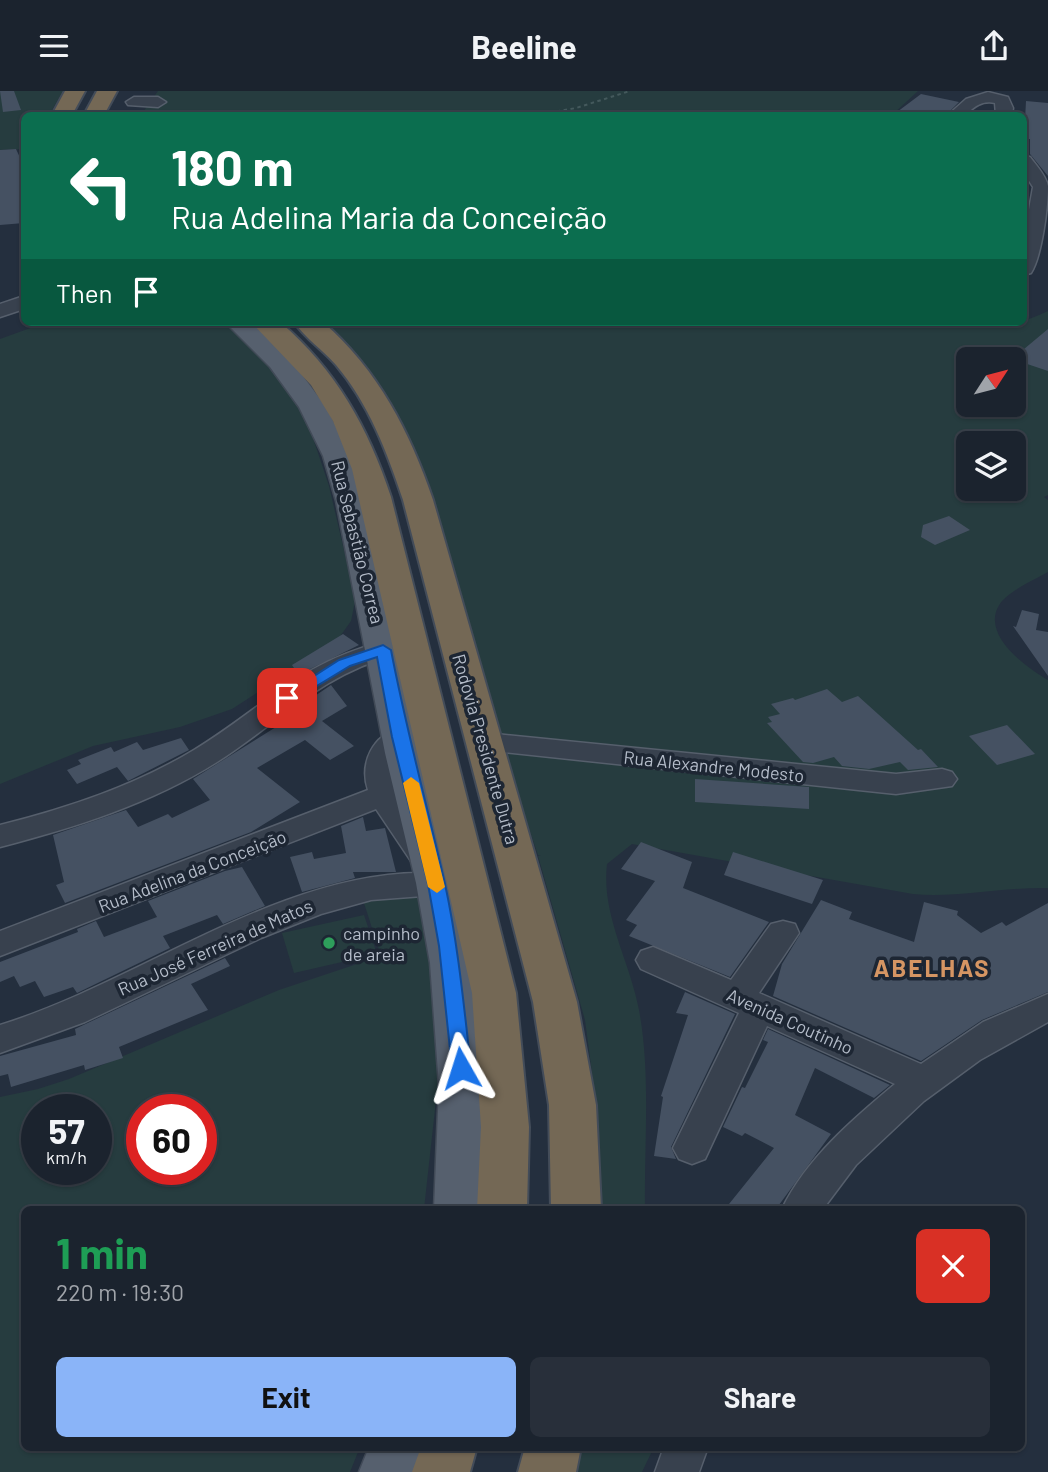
<!DOCTYPE html>
<meta charset="utf-8">
<style>
:root{--surface:#1b232e;--page:#282f3a;--text:#f1f3f6;--muted:#a0a4aa;--line:#39404a;--accent:#8ab4f8}
body{margin:0;font-family:Barlow,sans-serif;background:var(--page);color:var(--text);height:100vh;display:flex;flex-direction:column;font-size:26px;white-space:nowrap}
*{box-sizing:border-box;margin:0}
p{font-size:23px;color:var(--muted)}
.icon{flex:none;width:38px;height:38px;fill:none;stroke:currentColor;stroke-width:2;stroke-linecap:round;stroke-linejoin:round}
.map{position:relative;flex:1;overflow:hidden}
.drawer{position:absolute;left:21px;top:1115px;width:1004px;height:245px;display:flex;flex-direction:column;background:var(--surface);border-radius:10px;box-shadow:0 2px 5px #0004,0 0 0 2px var(--line)}
.drawer>*{flex:none}
.hud{position:absolute;left:21px;top:21px;width:1006px;height:214px;border-radius:10px;box-shadow:0 2px 5px #0004,0 0 0 2px var(--line);background:#0b6e4f;color:#fff;overflow:hidden}
.needle{width:46px;rotate:54deg}
.buttons{position:absolute;left:956px;top:256px;display:grid;gap:14px}
.buttons a{display:grid;place-items:center;width:70px;height:70px;border-radius:10px;background:var(--surface);box-shadow:0 2px 5px #0004,0 0 0 2px var(--line);font-size:35px}
.speed{position:absolute;left:21px;top:1003px;display:flex;gap:14px;font-size:35px;font-weight:700;text-align:center}
.speed>*{display:grid;place-content:center;width:91px;height:91px;border-radius:50%;background:var(--surface);box-shadow:0 2px 5px #0004,0 0 0 2px var(--line);line-height:1}
.speed small{font-size:18px;font-weight:400}
.speed .limit{border:10px solid #d22;background:#fff;color:#111}
.pin{position:absolute;display:grid;place-items:center;width:60px;height:60px;color:#fff;margin:-30px;border-radius:14px;box-shadow:0 4px 10px #0006}
.me{position:absolute;width:77px;margin:-38px;rotate:354deg;stroke-linejoin:round;filter:drop-shadow(0 0 5px #0008)}
.turn{display:flex;align-items:center;gap:24px;height:147px;padding:0 35px;font-size:32px}
.turn .icon{width:91px;height:91px;stroke-width:2.5}
.turn b{display:block;font-size:49px;line-height:60px}
.then{display:flex;align-items:center;height:66px;padding:0 35px;background:#0003;gap:14px;font-size:26px}
.round{display:grid;place-items:center;flex:none;width:74px;height:74px;border-radius:10px;background:var(--page)}
.head{display:flex;align-items:center;justify-content:space-between;height:119px;padding:0 35px}
h1{font-size:42px;font-weight:700;line-height:52px;color:#1e9e55}
.button{display:flex;gap:14px;margin-top:auto;padding:14px 35px}
.button a{flex:1;height:80px;border-radius:10px;background:var(--accent);color:#111;font-size:28px;font-weight:700;line-height:80px;text-align:center}
.button a+a{background:var(--page);color:var(--text)}
header{display:flex;justify-content:space-between;align-items:center;height:91px;padding:0 35px;background:var(--surface);font-size:32px;font-weight:700}
.map>svg:first-child{display:block}
</style>
<header><svg class="icon" aria-label="menu" viewBox="0 0 24 24"><path d="M4 6h16M4 12h16M4 18h16"/></svg>Beeline<svg class="icon" aria-label="share" viewBox="0 0 24 24"><path d="M12 15V3M7 8l5-5 5 5M5 13v7h14v-7"/></svg></header>
<div class="map">
<svg width="1048" height="1381" viewBox="0 0 1048 1381">
<rect width="100%" height="100%" fill="#242f3e"/>
<path fill="#263c3f" fill-rule="evenodd" d="M0 0H63L49 24H24V58L0 59Z
M158 0H918L892 24H141Z
M1048 220V404L1044 406 1048 409V481C1034 489 1013 498 1002 510 977 541 1024 575 1048 589V797C1002 796 958 807 913 803L632 753 607 773C601 824 630 870 639 919 651 983 644 1053 645 1118H594V997L585 929 538 765H541L538 764 506 670 454 486 323 231H957C991 239 1017 235 1048 220ZM968 268H1013V313H968ZM968 352H1013V397H968Z
M47 231H232L272 272 302 320 313 347 329 395 354 502 355 510 351 530 336 551 232 618 180 636 93 655 0 693V248Z
M425 804 440 973 424 1118H24V1356H360L350 1381H0V1006L38 998 69 988 279 899 381 865 363 809ZM37 1018H96V1078H37ZM142 1018H201V1078H142Z
M364 824 377 863 294 882 282 842Z
M561 1356H654L642 1381H554Z"/>
<path fill="#455162" d="M0 0H14L21 19 3 21Z
M921 3 959 11 946 24H893Z
M1026 10 1048 12V85L1030 63V48H1024Z
M16 58 23 73H19L24 92V132L0 134V59Z
M1048 238V280L1012 268Z
M949 425 970 439 935 454 921 446 923 434Z
M1022 519 1039 523 1036 539 1048 541V585L1013 535 1016 536Z
M343 543 359 554 304 581 259 611 257 610 296 580 292 574Z
M331 594 347 615 322 630 354 655 330 669 305 649 257 677 300 711 251 741 65 812 56 794 64 791 53 744 126 719 138 736 168 723 172 727 210 709 193 688 284 631 281 628Z
M827 598 842 611 858 605 918 659 921 658 938 676 908 679 900 671 869 678 842 675 834 666 813 672 803 671 767 632 772 631 768 626 780 623 771 613 793 607 795 609Z
M1007 634 1035 663 997 674 969 645Z
M181 647 189 659 128 690 117 676 77 693 67 679 81 673 78 669 111 656 114 661 137 651 143 659Z
M695 688 809 696V718L695 711Z
M363 726 366 740 385 737 396 781H353L355 787 302 801 290 766 312 761 314 768 346 762 341 735Z
M641 751 692 771 683 797 769 831 730 886 629 845 637 834 626 829 655 790 621 778Z
M733 761 823 789 812 813 724 784Z
M242 776 265 815 223 833 217 824 163 845 170 857 77 902 73 896 44 906 35 890 20 896 14 885 0 891V871L78 841 77 838 96 830 104 846 157 826 148 810 225 780Z
M821 809 852 821 849 828 914 851 924 811 958 820 957 824 981 842 1002 831 1006 835 1048 812V901L982 929 921 970 773 905 782 873Z
M225 867 230 875 191 893 208 919 119 956 123 967 85 979 84 974 11 996 8 983 0 985V965L76 944 75 938Z
M685 901 735 923 671 1056 676 1068 654 1065 663 1006 661 1005 688 924 676 922Z
M768 938 890 994 874 1007 815 977 795 1024 831 1043 776 1118H725L774 1057 745 1042 742 1045 723 1036 742 996 745 997 768 951 763 949Z"/>
<g fill="none" stroke-linecap="round" stroke-linejoin="round">
<defs>
<path id="minor" d="M988 1 1008 6 1013 17 1012 24H996L995 12C982 9 974 16 965 24H948L966 8Z
M134 6H158L166 11 158 16 128 14 126 11Z
M1024 65 1030 66C1036 74 1046 85 1048 95 1048 115 1042 165 1031 182L1024 184V147L1033 96 1024 82Z
M24 205V218L0 226V213Z
M383 551 393 553 397 559 393 565C323 582 276 634 217 671 150 713 76 736 0 756V734C68 717 134 695 194 659 263 617 300 571 383 551Z
M400 637 410 639 414 646C409 654 401 659 397 667 381 703 430 746 446 774L439 782 447 785 452 793 447 801 436 804 371 809 321 823 261 847 85 931 0 962V934C137 892 274 784 419 782L376 718 0 865V840L368 699C359 672 373 644 400 637Z
M486 642 896 683 942 678 952 681 957 688 952 695 896 703 476 658 472 651 476 644Z
M783 830 795 833 799 842 759 902 921 973 983 931 1048 903V931L980 969 924 1010 856 1074 823 1118H782C806 1068 853 1028 895 993L767 935 705 1068 692 1073 679 1068 673 1057 739 922 641 878 636 869 641 860 653 856 731 889 771 833Z
M664 1356H708L699 1381H655Z"/>
<path id="major" d="M225 231H252L288 265 326 316 351 365 366 410 421 662 456 792 472 872 484 995 482 1118H434L439 995 430 872 416 792 385 662 336 410 323 365 299 316 270 276Z
M369 1356H423L413 1381H359Z"/>
<path id="highway" d="M65 0H85L72 24H52Z
M97 0H117L104 24H84Z
M251 231H280C336 279 368 336 391 406L516 902 529 1036 527 1118H477L481 1036 472 902 352 378 333 330 311 294Z
M294 231H323C378 279 410 341 433 409L577 911 596 1014 601 1118H551L549 1014 533 911 403 409C387 361 369 313 336 274 323 259 305 247 294 231Z
M421 1356H477L470 1381H412Z
M525 1356H581L576 1381H518Z"/>
</defs>
<use href="#minor" stroke="#565f6c" stroke-width="3"/>
<use href="#major" stroke="#414a57" stroke-width="3"/>
<use href="#highway" stroke="#434c59" stroke-width="4"/>
<path stroke="#44595c" stroke-width="2" stroke-dasharray="3.5 3.5" stroke-linecap="butt" d="M536 24 576 17 630 0"/>
<use href="#minor" fill="#38414e" fill-rule="evenodd"/>
<use href="#major" fill="#56606e" fill-rule="evenodd"/>
<use href="#highway" fill="#746855" fill-rule="evenodd"/>
</g>
<path fill="#1a73e8" stroke="#114b97" stroke-width="2" d="M383 554 391 559C406 638 427 714 445 793 458 853 464 916 471 977L468 983 461 985 455 983 452 977 439 855 428 793 392 646 377 566 350 575 292 610 287 612 280 607 339 569Z"/>
<path fill="#f59e0b" d="M411 686 419 692 445 796 437 802 428 796 403 692Z"/>
<circle fill="#2e9e5b" stroke="#1d2633" stroke-width="2.5" cx="329" cy="852" r="7"/>
<g text-anchor="middle" dominant-baseline="central" stroke-width="7" stroke-linejoin="round" paint-order="stroke">
<g font-size="18" fill="#b4bcc9" stroke="#1d2633">
<text transform="translate(358 451) rotate(76)">Rua Sebastião Correa</text>
<text transform="translate(486 658) rotate(74)">Rodovia Presidente Dutra</text>
<text transform="translate(714 675) rotate(6)">Rua Alexandre Modesto</text>
<text transform="translate(192 780) rotate(-21)">Rua Adelina da Conceição</text>
<text transform="translate(215 856) rotate(-24)">Rua José Ferreira de Matos</text>
<text transform="translate(790 930) rotate(24)">Avenida Coutinho</text>
</g>
<g font-size="18" fill="#b4bcc9" stroke="#1d2633" text-anchor="start">
<text x="343" y="842">campinho<tspan x="343" dy="21">de areia</tspan></text>
</g>
<g font-size="24" font-weight="bold" letter-spacing="2" fill="#d59563" stroke="#1d2633">
<text x="932" y="876">ABELHAS</text>
</g>
</g>
</svg>
<div class="buttons">
<a><svg class="needle" viewBox="-14 -14 28 28"><path d="M0-13l5 13h-10z" fill="#e53935"/><path d="M0 13l5-13h-10z" fill="#a0a4aa"/></svg></a>
<a><svg class="icon" aria-label="layers" viewBox="0 0 24 24"><path d="M12 4l9 5-9 5-9-5zM3 14l9 5 9-5"/></svg></a>
</div>
<div class="speed"><div>57<small>km/h</small></div><div class="limit">60</div></div>
<div class="pin" style="left:287px;top:607px;background:#d93025"><svg class="icon" aria-label="arrive" viewBox="0 0 24 24"><path d="M6 21V4h12l-3 4 3 4H6"/></svg></div>
<svg class="me" style="left:461px;top:977px" viewBox="-20 -20 40 40"><path d="M0-17L14 15 0 8-14 15z" fill="#1a73e8" stroke="#fff" stroke-width="4"/></svg>
<div class="hud">
<div class="turn"><svg class="icon" aria-label="left" viewBox="0 0 24 24"><path d="M17 20v-9H6M10 6l-5 5 5 5"/></svg><div><b>180 m</b>Rua Adelina Maria da Conceição</div></div>
<div class="then">Then<svg class="icon" aria-label="arrive" viewBox="0 0 24 24"><path d="M6 21V4h12l-3 4 3 4H6"/></svg></div>
</div>
<section class="drawer">
<div class="head"><div><h1>1 min</h1><p>220 m · 19:30</p></div><a class="round" style="background:#d93025;color:#fff"><svg class="icon" aria-label="close" viewBox="0 0 24 24"><path d="M6 6l12 12M18 6L6 18"/></svg></a></div>
<div class="button"><a>Exit</a><a>Share</a></div>
</section>
</div>
